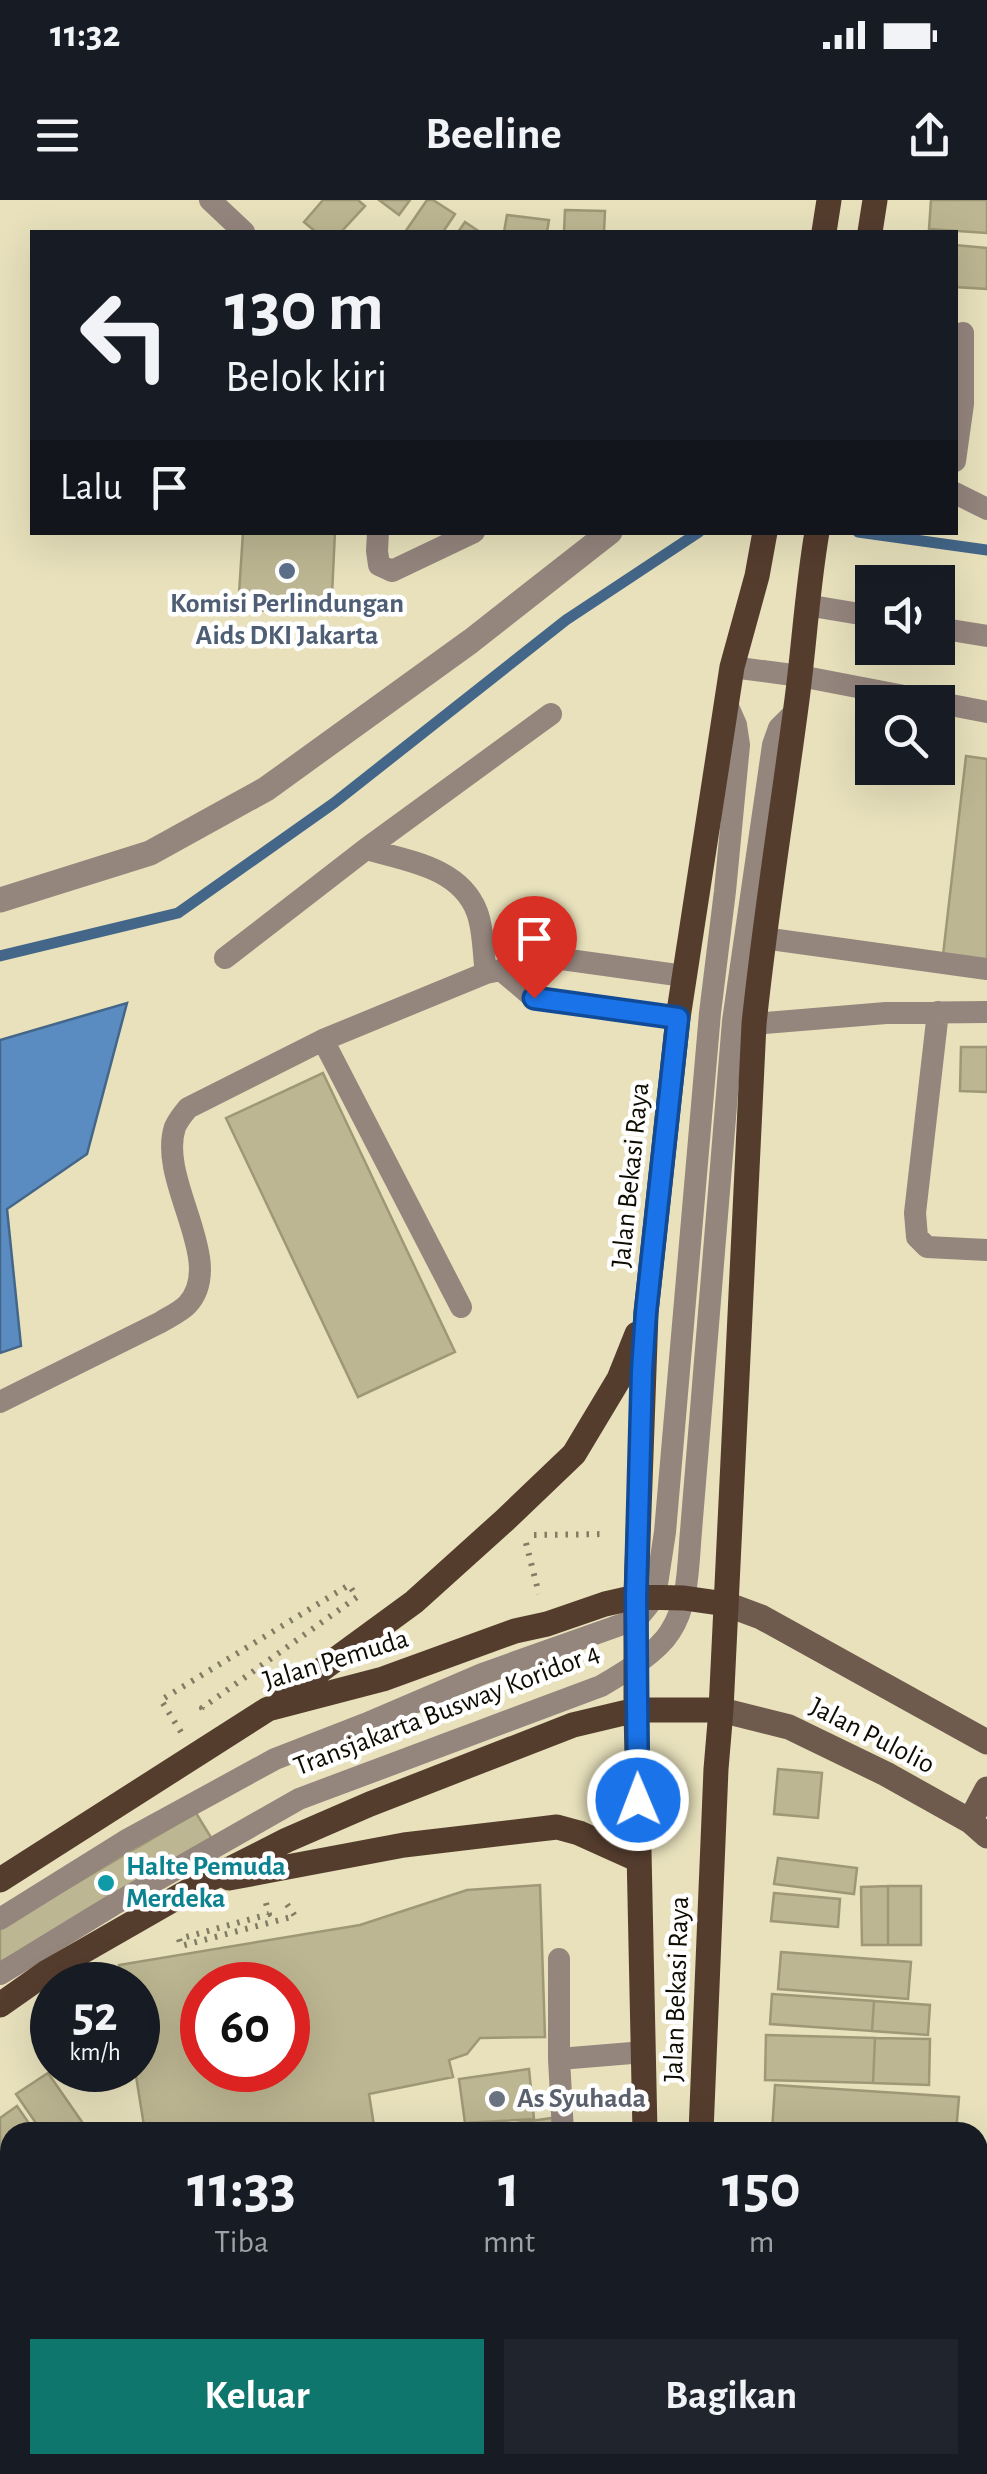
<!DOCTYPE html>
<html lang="id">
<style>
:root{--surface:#171b24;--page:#20242c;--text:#f1f3f6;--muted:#9ea1a6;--accent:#0f766e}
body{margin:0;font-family:"Alegreya Sans",sans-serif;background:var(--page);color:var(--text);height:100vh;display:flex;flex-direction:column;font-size:38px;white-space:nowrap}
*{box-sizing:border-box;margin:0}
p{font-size:32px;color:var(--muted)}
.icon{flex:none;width:55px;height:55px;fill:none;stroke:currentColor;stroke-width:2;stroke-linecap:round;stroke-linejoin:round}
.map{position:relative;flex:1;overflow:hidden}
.side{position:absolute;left:0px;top:1922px;width:988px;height:352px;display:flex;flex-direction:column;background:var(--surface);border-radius:30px 30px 0 0;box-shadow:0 10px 40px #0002}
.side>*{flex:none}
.hud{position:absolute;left:30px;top:30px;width:928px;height:305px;border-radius:0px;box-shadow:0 10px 40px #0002;background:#171b24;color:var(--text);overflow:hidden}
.tools{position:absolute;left:855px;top:365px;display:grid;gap:20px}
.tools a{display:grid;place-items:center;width:100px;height:100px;border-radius:0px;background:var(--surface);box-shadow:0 10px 40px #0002;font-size:50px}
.speed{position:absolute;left:30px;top:1762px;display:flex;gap:20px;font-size:50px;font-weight:700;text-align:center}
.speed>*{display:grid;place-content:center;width:130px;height:130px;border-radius:50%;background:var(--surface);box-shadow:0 10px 40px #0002;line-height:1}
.speed small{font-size:25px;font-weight:400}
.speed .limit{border:15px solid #d22;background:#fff;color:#111}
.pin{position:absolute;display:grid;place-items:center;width:85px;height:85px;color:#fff;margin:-102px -42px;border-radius:50% 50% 50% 0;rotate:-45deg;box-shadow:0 0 10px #0007}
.pin .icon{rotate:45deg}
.me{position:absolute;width:110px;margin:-55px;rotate:359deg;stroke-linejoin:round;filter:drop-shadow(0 0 8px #0008)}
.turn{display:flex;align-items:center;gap:35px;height:210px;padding:0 30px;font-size:45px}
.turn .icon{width:130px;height:130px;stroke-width:2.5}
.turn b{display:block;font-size:70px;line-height:85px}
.then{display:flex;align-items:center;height:95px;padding:0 30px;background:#0003;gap:20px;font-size:38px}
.eta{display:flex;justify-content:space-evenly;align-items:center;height:170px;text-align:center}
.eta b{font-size:60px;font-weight:700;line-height:70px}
.cta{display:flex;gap:20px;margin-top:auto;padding:20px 30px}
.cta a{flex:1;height:115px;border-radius:0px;background:var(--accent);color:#fff;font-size:40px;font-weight:700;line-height:115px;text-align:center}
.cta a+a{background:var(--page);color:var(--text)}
.status{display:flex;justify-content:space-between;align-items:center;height:70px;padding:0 50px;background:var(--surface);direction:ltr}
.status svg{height:28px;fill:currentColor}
header{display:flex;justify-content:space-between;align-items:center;height:130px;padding:0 30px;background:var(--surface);font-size:45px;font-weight:700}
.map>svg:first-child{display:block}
</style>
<div class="status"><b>11:32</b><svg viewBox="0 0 49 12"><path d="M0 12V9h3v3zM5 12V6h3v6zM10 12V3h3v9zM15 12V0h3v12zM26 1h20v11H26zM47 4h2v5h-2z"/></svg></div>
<header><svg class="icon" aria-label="menu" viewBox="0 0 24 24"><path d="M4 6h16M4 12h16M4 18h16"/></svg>Beeline<svg class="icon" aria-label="share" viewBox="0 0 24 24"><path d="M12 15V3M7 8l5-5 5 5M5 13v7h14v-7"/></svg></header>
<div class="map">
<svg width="987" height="2274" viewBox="0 0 987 2274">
<rect width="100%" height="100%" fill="#e8e1bc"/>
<path fill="#5a8cc2" stroke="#468" stroke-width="2.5" d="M127 803 87 954 7 1009 21 1146 0 1153V840Z"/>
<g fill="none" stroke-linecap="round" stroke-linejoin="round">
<path stroke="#468" stroke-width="11" d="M858 332 987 350
M0 756 178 713 334 603 566 420 699 332"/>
</g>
<path fill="#bdb692" stroke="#9f9876" stroke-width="2.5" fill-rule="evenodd" d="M323 0H358L365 6 341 32H316L304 22Z
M379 0H410L399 15Z
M427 0H433L455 14 443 32H405Z
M931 0H987V33L929 29Z
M565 10 605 11 604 32H564Z
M507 15 549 20 547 32H504Z
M465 22 480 32H458Z
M955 45 987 48V89L955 87Z
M243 332H335L331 415 238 409Z
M966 556 987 559V760L943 755Z
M961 847H987V892L960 891Z
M323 873 455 1152 358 1197 226 918Z
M778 1569 822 1573 818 1618 774 1614Z
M196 1613 212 1639 0 1763V1728Z
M778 1658 857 1668 854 1694 774 1684Z
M540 1685 545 1837 480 1838 467 1854 449 1860 453 1877 369 1894 375 1932H145L135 1870H138V1785H122L119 1765 360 1725 467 1690ZM202 1785H288V1870H202Z
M888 1686H921V1745H888Z
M888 1686V1745H862L861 1687Z
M774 1693 840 1699 838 1727 771 1721Z
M781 1752 911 1762 908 1799 778 1789Z
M772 1794 874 1801 872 1831 770 1824Z
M874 1801 930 1805 928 1835 872 1831Z
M766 1835 875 1838 873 1883 765 1880Z
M875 1838 930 1839 929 1885 873 1883Z
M529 1869 534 1919 465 1923 459 1879Z
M48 1873 89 1932H42L16 1894Z
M775 1885 959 1897 956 1932H772Z
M17 1906 35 1932H10V1973L0 1980V1918Z
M552 1918 554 1932H453Z
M10 1978V2029L0 2014V1984Z
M987 1983V2131L978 2132V1984Z
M10 2114V2179H7L0 2143V2116Z
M0 2219H5L10 2247V2265H14L15 2274H0Z
M19 2265H58L59 2270 39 2274H21Z
M219 2265H256L257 2271 220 2274Z
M319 2265H347L349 2274H321Z
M350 2265H399L400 2274H352Z
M551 2265H595L594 2274H551Z
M754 2265H843V2274H754Z
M855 2265H925V2274H855Z
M936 2265H957L958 2274H936Z"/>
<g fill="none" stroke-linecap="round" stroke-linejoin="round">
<path stroke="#817c63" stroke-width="6" stroke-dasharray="2.5 8" stroke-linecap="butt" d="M534 1335 607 1334
M526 1343 539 1394
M181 1532 161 1500 349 1385 357 1397 202 1508 204 1512
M266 1703 269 1714 179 1739 181 1746 295 1716 284 1700"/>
<path stroke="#94857d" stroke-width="22" d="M210 0 244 32
M955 261 963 204V133
M955 293 987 309
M378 332 377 351 379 365 392 371 474 332
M806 405 872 416
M938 428 987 436
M732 467 800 476 987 512
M366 649C407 661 460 667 477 712 484 730 483 754 486 773
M763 738 987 769
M225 758 366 649 551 514
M501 770 534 798 678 818
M938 812 915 1013 917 1037 927 1047 987 1050
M754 824 886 813 987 812
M323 840 461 1107
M0 1202 161 1122C169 1117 180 1112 187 1105 228 1062 157 981 175 927 178 920 183 914 188 908L323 840 486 773 501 770 540 756 684 776
M0 1719 125 1641 275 1559 365 1524 482 1474 637 1419 655 1397 665 1332 710 813 725 691 739 545 736 525 726 502
M559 1759V1859
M0 1774 113 1705 299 1599 601 1486C623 1473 657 1453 670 1432 689 1404 688 1364 691 1331L733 821 773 545 779 528 796 511
M563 1932 559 1859 644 1852
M978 2229 987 2220"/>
<path stroke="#94857d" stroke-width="25" d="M0 700 150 653 266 589 471 441 610 332"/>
<path stroke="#6f5b4e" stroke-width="25" d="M726 1404 761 1417 987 1542
M721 1510 789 1527 886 1574 970 1621 987 1636
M970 1621 987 1589"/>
<path stroke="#553d2e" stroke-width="25" d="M824 32 829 0
M870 32 875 0
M280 1500 414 1402 505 1320 574 1254 619 1179 637 1134
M229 1678 404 1645 557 1627 579 1633 639 1660
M0 1680 268 1509 383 1479 515 1431 547 1424 605 1404 636 1397 684 1398 726 1404
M0 1805 47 1772 204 1682 287 1640 370 1604 573 1525 636 1510H721
M645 1932 636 1510V1397L646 1113 678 818 732 467 757 376 765 332
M701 1932 716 1569 721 1510 754 824C765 718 782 613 796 507 804 449 807 390 817 332
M636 2274V2265
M686 2274V2265"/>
</g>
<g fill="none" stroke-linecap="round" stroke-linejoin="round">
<defs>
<path id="route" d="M534 798 678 818 646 1112 642 1171 636 1397 638 1600"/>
</defs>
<use href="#route" stroke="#114b97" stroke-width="25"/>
<use href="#route" stroke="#1a73e8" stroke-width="18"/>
</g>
<circle fill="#5c6f8a" stroke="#fff" stroke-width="4" cx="287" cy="371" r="10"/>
<circle fill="#0f9aa8" stroke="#fff" stroke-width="4" cx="106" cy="1683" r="10"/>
<circle fill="#6b7280" stroke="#fff" stroke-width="4" cx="497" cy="1899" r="10"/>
<g text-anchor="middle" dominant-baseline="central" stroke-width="9" stroke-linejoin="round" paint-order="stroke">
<g font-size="28" font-weight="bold" fill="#4e5e75" stroke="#fff">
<text x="287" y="404">Komisi Perlindungan<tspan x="287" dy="32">Aids DKI Jakarta</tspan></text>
</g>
<g font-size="28" fill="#0f0c02" stroke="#fff">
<text transform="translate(631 975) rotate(-84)">Jalan Bekasi Raya</text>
<text transform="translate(336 1460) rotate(-17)">Jalan Pemuda</text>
<text transform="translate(447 1510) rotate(-21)">Transjakarta Busway Koridor 4</text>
<text transform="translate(872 1536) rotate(27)">Jalan Pulolio</text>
<text transform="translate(677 1789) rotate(-88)">Jalan Bekasi Raya</text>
</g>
<g font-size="28" font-weight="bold" fill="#0d838f" stroke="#fff" text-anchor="start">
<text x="126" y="1667">Halte Pemuda<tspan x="126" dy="32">Merdeka</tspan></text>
</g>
<g font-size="28" font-weight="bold" fill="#5b616d" stroke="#fff" text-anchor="start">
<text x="517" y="1899">As Syuhada</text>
</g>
</g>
</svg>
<div class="tools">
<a><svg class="icon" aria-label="sound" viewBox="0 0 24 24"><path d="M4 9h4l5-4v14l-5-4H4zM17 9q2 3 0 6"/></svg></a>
<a><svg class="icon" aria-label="search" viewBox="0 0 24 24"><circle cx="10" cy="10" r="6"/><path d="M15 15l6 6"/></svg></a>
</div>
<div class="speed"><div>52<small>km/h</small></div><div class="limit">60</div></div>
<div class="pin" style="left:534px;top:798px;background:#d93025"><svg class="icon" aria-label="arrive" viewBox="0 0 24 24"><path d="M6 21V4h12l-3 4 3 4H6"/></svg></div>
<svg class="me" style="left:638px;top:1600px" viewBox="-20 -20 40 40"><circle r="17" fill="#1a73e8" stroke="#fff" stroke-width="3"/><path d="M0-11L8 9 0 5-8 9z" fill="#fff"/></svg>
<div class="hud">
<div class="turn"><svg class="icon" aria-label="left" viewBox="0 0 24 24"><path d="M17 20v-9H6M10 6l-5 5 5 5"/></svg><div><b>130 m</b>Belok kiri</div></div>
<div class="then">Lalu<svg class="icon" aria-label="arrive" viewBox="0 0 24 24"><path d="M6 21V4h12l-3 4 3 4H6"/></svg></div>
</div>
<section class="side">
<div class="eta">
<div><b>11:33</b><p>Tiba</p></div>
<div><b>1</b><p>mnt</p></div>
<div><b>150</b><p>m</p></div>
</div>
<div class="cta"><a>Keluar</a><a>Bagikan</a></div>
</section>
</div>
